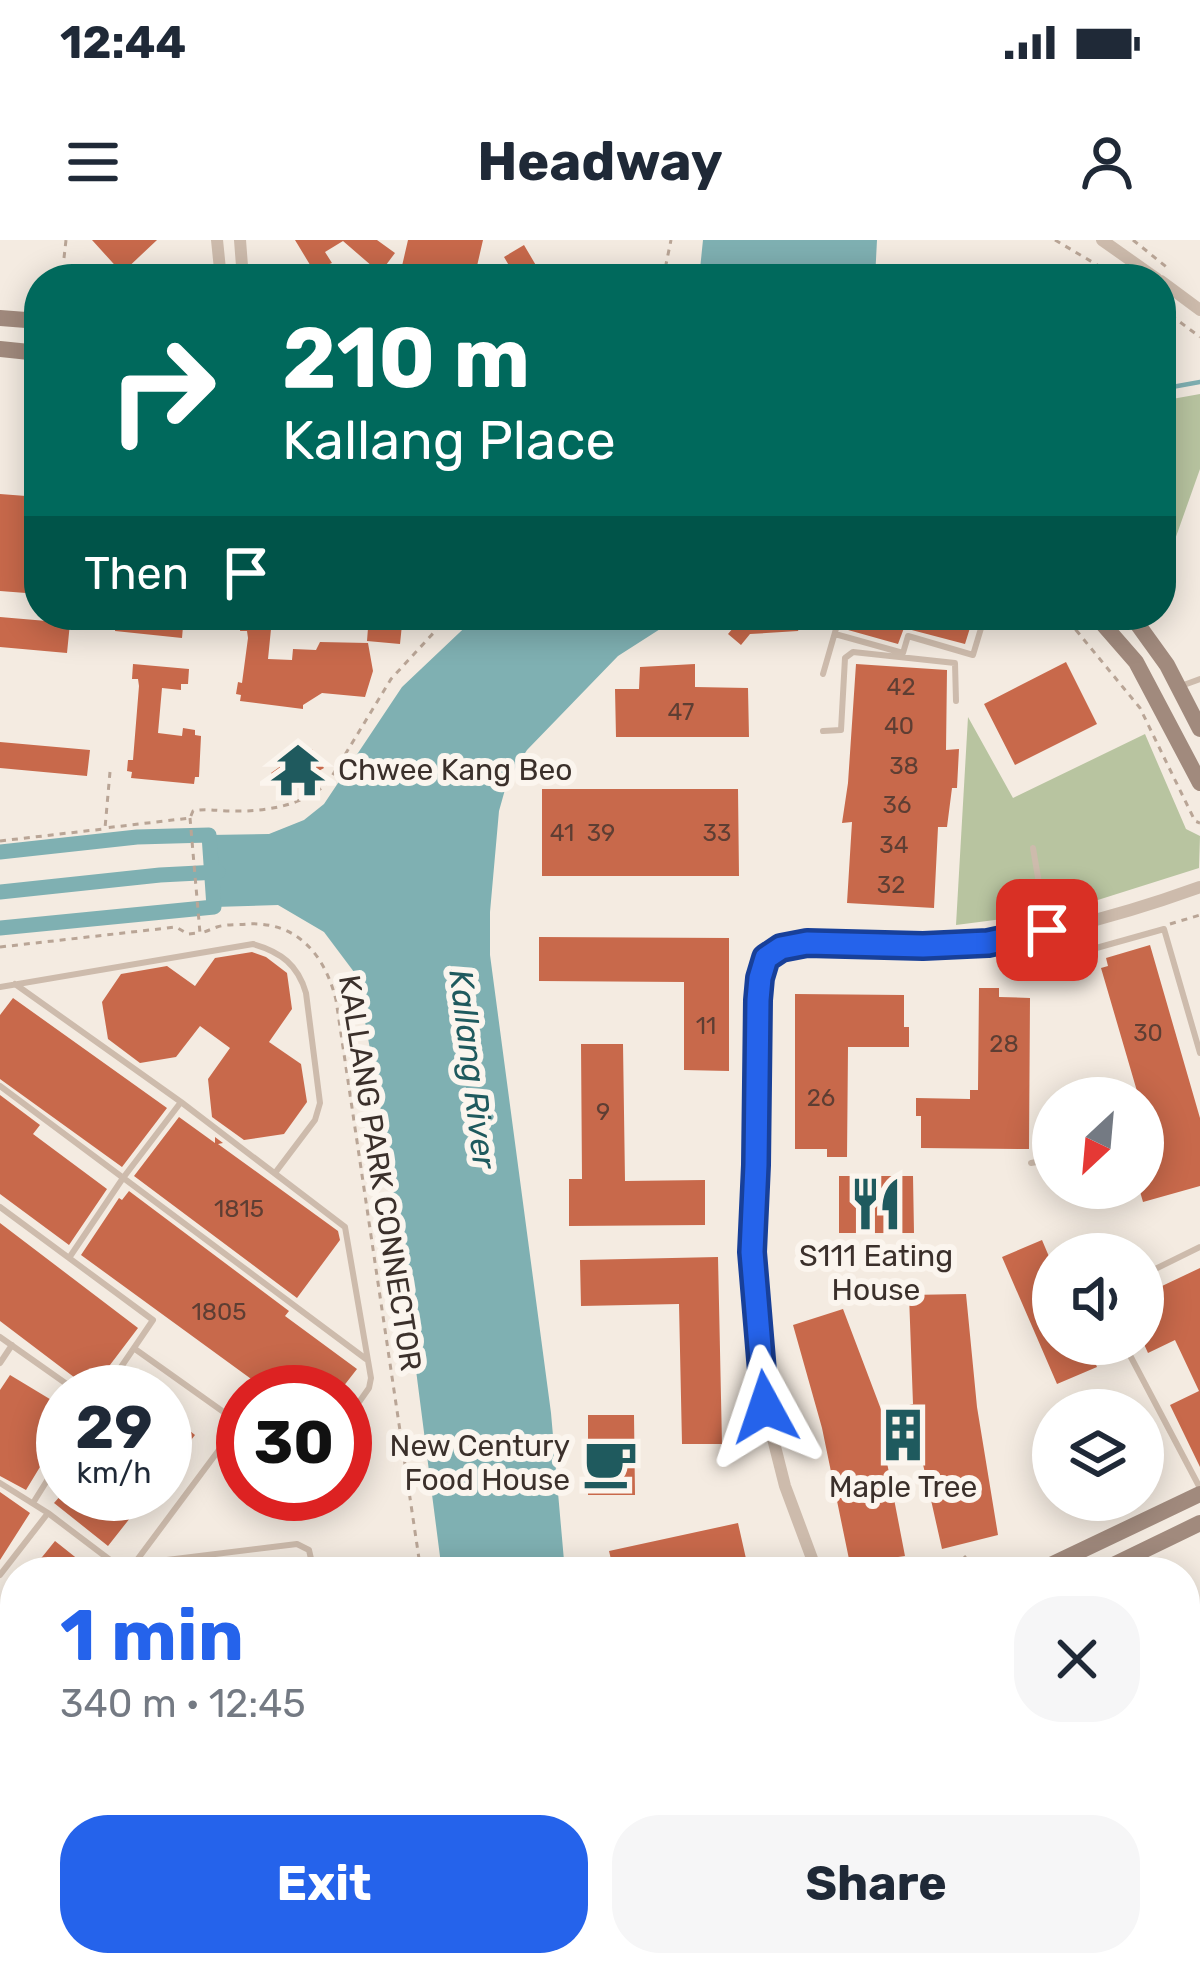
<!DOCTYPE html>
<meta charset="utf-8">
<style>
:root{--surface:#fff;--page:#f6f6f7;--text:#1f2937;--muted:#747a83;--accent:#2563eb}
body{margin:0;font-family:Rubik,sans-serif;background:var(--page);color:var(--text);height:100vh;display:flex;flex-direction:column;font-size:45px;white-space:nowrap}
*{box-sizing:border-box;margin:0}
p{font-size:39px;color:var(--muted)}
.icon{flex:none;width:66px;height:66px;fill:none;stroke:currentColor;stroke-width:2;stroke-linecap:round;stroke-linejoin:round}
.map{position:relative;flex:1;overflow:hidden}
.sheet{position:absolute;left:0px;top:1317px;width:1200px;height:420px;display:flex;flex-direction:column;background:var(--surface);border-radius:48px 48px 0 0;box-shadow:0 6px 30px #0003}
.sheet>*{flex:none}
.top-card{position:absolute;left:24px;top:24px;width:1152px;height:366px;border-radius:48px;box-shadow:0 6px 30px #0003;background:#00695c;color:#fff;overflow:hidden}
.needle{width:78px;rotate:206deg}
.fabs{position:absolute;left:1032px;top:837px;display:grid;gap:24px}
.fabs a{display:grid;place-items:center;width:132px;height:132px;border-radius:50%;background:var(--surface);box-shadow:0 6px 30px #0003;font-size:60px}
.speed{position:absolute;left:36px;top:1125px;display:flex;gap:24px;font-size:60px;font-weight:700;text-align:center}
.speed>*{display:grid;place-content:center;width:156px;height:156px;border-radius:50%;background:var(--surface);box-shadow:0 6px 30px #0003;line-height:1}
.speed small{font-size:30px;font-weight:400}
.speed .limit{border:18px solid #d22;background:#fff;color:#111}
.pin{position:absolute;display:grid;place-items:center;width:102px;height:102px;color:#fff;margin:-51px;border-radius:24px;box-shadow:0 6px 18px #0006}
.me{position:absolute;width:132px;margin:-66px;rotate:355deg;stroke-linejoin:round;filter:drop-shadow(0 0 9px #0008)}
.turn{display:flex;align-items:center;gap:42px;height:252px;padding:0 60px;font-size:54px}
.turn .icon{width:156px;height:156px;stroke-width:2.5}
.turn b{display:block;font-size:84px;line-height:102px}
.then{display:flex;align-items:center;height:114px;padding:0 60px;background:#0003;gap:24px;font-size:45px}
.round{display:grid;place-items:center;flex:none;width:126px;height:126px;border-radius:48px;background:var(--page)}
.overview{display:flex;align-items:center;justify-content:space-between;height:204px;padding:0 60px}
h1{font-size:72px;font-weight:700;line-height:90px;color:var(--accent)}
.action{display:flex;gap:24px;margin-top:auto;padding:24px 60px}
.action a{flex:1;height:138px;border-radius:48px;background:var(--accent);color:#fff;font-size:48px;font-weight:700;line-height:138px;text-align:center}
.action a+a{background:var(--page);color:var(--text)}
.status{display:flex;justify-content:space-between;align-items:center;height:84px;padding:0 60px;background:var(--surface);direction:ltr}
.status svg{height:33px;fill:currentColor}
header{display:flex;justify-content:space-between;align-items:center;height:156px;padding:0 60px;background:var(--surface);font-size:54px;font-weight:700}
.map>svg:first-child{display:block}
</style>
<div class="status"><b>12:44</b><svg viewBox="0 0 49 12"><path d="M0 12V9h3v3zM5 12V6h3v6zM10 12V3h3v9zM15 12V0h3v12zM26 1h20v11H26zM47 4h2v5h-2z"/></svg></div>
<header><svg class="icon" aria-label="menu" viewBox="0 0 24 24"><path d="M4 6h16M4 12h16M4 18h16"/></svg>Headway<svg class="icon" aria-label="person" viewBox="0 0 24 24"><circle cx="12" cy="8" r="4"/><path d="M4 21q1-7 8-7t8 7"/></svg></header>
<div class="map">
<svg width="1200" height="1737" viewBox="0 0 1200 1737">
<rect width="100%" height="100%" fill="#f4ebe1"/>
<path fill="#b8c4a0" d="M1200 154V229L1161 339V161Z
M968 477 1013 558 1145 494 1186 589 1200 596 1199 628 1063 671 956 685Z"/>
<path fill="#7fb0b2" d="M703 0H877L875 39H699Z
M478 375H682L618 416 527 510 516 527 506 546 499 571 490 672V715L551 1173 565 1332H442L387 905 357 736 324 692 278 665 214 667 209 595 269 594 304 580 324 564 402 447Z
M341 1722H532L544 1737H334Z"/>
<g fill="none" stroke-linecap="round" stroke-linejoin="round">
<path stroke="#7fb0b2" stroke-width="4.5" d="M1161 149 1200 142"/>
<path stroke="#7fb0b2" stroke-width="15" d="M0 612 137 597 209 595 214 667 0 688
M0 652 160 635 218 632"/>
</g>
<path fill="#c8694b" d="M92 0H157L122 33Z
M295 0H377L395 13 380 33 343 1 325 12 332 23 327 25 330 30 318 38Z
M408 0H483L474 39H399Z
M524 5 544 39H517L504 17Z
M0 254 39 257V354L0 351Z
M116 375H184L182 398 115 391Z
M369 375H403L400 404 367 401Z
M744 375H804L798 391 750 394 741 405 728 394Z
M852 375H974L965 404 904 388 898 404 848 390Z
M242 376 272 379 268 419 292 420 293 409 316 410 320 402 368 403 373 431 365 457 322 453 303 465V469L240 461 241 455 236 454 238 442 242 443 248 398 247 391H240Z
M0 377 70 383 67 413 0 407Z
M1066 422 1097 484 1015 525 984 464Z
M133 424 189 429 188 444H181V450L162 448 158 493 182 496 183 488 195 490V495L201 496 199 537H195L194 544 131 538 132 532 127 531 128 520H133L139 446 138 439H132Z
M695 424V447L748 448 749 497H616L615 449H639L640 427Z
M856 424 947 430 946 510 959 509 957 548H952L947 587H938L934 668 847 663 852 582 842 583 848 543Z
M0 502 90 510 87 536 0 528Z
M312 509 324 528 315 533 317 536 284 554 271 533 302 511 304 514Z
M542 549H738L739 636H542Z
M539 697 729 698V831L684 830V742L539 741Z
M1150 705 1200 878V946L1143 962 1139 948H1143V908L1153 905 1143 871V858H1139L1101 728 1108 726 1106 718Z
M252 712 266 717 287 733 292 769 269 802 301 824 307 862 284 894 244 900 212 877 208 839 230 808 200 786 176 817 140 823 108 799 102 762 121 734 167 726 195 746 215 718Z
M979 748H999V757L1030 758 1029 909 921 908V876H916V858L970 859V850H978Z
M795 754 904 755V787H909V807H848L847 917H827V909H795Z
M13 758 167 868 122 927 0 839V775Z
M581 804H623L625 941 705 940V985L569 986V939H582Z
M0 855 40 885 33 894 107 949 69 1005 0 954Z
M179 877 215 903V897L223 903 218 904 338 991 340 1000 297 1058 134 936Z
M839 936H913L914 993H839Z
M129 951 289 1071 285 1076 357 1129 339 1152H269L81 1015 119 958 122 960Z
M0 983 138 1088 91 1150 0 1081Z
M1042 1000 1053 1026V1104H1087L1097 1127 1057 1144 1002 1017Z
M718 1017 722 1204H682L679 1064 581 1066 580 1020Z
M1200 1028V1227L1170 1165 1199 1151 1175 1100 1148 1113 1143 1102V1055Z
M966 1054 977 1167 998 1295 942 1309 918 1202 884 1207 905 1316 850 1324 822 1188 793 1085 843 1069 882 1172 913 1164 909 1055Z
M10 1135 63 1167V1189L26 1250 0 1236V1150Z
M165 1171 195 1195 165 1233Z
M588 1175H634L635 1255H588Z
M0 1252 30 1273 0 1320Z
M62 1254H149L108 1306 54 1263Z
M738 1283 749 1332H614L609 1311Z
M55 1301 94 1332H30Z
M1200 1466V1737H934L929 1728 940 1722H1185V1474Z
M15 1640V1707L0 1708V1641Z"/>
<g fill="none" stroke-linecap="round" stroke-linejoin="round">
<path stroke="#b9a596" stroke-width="3" stroke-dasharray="6 6" stroke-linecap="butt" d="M1055 0 1121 39
M1133 0 1169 29
M64 18 66 0
M663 39 671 0
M1161 68 1200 97
M1081 379 1076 390 1140 468 1195 581 1200 583
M110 532 105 588 190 578 193 571C205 568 217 571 231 571 263 572 306 566 329 541L391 439 450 375
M190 578 200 693C206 692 211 689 217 687 226 684 238 685 247 684 297 681 325 715 336 760L421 1332
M0 601 103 589
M1170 684 1200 675
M0 707 176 687 188 694 198 693
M1068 948 1072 958 1078 956
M964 1316 978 1332
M1005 1332 1008 1331
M316 1737 322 1722"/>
<path stroke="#cdbbac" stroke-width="6" d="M835 394 903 413 908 396 973 415 985 375
M823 434 840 375
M1181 446 1200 439
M823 491 841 490 845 418 853 412 955 423 956 461
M1033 608 1047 690 1057 719 1164 689 1200 813
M15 744 181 862 345 987 371 1138 369 1148 345 1182
M0 747 253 704C281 712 298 725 306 753L320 863 315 880 275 933
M0 846 366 1119
M1031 923 1053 919
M0 967 153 1080 104 1152
M69 1018 123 938 181 862
M1143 1035 1200 1007
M0 1097 78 1152
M1124 1104 1200 1248
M135 1109 239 1183
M0 1123 12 1105
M0 1243 48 1273 118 1326 297 1304 309 1310 314 1332
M33 1263 63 1215
M134 1324 239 1183 243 1182
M0 1335 48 1273
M1185 1389 1200 1394
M0 1454 15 1452
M1185 1461 1200 1453
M917 1737V1728L920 1722"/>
<path stroke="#cdbbac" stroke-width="12" d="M217 0 221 39
M240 0 243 39
M1102 0 1157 39
M1161 41 1200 70
M817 1332 785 1246 765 1167 752 1012 756 925 758 760 760 738 766 718C799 691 879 706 920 707 1009 707 1117 677 1200 647"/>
<path stroke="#a18a7d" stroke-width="16" d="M0 78 39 81
M0 109 39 113
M1095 375 1136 422 1200 543
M1131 375 1167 425 1200 489
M1036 1332 1200 1254
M1099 1332 1200 1283
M0 1542 15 1541
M0 1571 15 1569"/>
</g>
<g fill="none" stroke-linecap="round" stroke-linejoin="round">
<defs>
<path id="route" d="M765 1167 752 1012 756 925 758 760 760 738 766 718 781 708 807 703 923 706 988 703 1047 690"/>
</defs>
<use href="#route" stroke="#184099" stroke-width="30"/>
<use href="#route" stroke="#2563eb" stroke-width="21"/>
</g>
<defs>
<symbol id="temple-bare" viewBox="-9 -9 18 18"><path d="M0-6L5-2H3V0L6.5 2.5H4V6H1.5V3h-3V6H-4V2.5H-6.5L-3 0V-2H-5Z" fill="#1f5a5e" stroke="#fbf5ee" stroke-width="2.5" paint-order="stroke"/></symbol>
<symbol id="restaurant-bare" viewBox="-9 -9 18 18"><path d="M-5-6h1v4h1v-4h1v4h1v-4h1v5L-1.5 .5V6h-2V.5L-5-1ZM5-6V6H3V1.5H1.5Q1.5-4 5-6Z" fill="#1f5a5e" stroke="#fbf5ee" stroke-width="2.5" paint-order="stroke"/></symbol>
<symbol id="building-bare" viewBox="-9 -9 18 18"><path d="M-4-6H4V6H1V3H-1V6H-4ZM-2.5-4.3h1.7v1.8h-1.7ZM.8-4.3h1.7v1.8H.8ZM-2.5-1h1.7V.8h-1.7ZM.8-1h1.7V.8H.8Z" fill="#1f5a5e" stroke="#fbf5ee" stroke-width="2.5" paint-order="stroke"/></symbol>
<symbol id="cafe-bare" viewBox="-9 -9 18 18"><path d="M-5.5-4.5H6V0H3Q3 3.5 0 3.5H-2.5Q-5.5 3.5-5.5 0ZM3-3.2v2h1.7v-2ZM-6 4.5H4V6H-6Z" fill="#1f5a5e" stroke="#fbf5ee" stroke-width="2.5" paint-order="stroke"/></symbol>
</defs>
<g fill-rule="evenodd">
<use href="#temple-bare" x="260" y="492" width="76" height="76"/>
<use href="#restaurant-bare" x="838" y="926" width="76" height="76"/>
<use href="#building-bare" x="865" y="1157" width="76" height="76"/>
<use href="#cafe-bare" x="572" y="1185" width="76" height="76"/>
</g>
<g text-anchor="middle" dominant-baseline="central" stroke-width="12" stroke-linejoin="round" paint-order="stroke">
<g font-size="24" fill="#5e3e33">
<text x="901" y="447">42</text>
<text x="681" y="472">47</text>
<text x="899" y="486">40</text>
<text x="904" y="526">38</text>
<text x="897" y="565">36</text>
<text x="562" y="593">41</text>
<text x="601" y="593">39</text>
<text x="717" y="593">33</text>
<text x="894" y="605">34</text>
<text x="891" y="645">32</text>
<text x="706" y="786">11</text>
<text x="1148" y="793">30</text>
<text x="1004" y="804">28</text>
<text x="821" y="858">26</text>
<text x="603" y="872">9</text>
<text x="239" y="969">1815</text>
<text x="219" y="1072">1805</text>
</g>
<g font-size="30" fill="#3b302b" stroke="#fbf5ee">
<text x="338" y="530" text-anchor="start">Chwee Kang Beo</text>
<text x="876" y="1016">S111 Eating<tspan x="876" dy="34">House</tspan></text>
<text x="570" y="1206" text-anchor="end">New Century<tspan x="570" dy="34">Food House</tspan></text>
<text x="903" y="1247">Maple Tree</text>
</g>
<g font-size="30" fill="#3b302b" stroke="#fbf5ee">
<text transform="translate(380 933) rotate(81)">KALLANG PARK CONNECTOR</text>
</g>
<g font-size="33" font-style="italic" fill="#1f5a5e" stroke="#fbf5ee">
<text transform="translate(473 829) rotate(83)">Kallang River</text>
</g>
</g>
</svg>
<div class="fabs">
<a><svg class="needle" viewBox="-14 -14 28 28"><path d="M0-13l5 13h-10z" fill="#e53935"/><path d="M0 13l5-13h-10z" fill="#747a83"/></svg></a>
<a><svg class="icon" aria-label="sound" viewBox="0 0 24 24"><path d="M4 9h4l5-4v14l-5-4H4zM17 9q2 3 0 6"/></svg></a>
<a><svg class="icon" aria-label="layers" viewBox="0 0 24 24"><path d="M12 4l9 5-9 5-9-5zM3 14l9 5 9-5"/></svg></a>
</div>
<div class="speed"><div>29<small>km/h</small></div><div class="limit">30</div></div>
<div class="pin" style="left:1047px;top:690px;background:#d93025"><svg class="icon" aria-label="arrive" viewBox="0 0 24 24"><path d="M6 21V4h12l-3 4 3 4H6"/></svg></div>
<svg class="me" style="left:765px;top:1167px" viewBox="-20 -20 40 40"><path d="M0-17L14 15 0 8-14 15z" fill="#2563eb" stroke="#fff" stroke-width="4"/></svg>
<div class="top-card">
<div class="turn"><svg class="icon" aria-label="right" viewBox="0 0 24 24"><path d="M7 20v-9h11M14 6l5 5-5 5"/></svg><div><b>210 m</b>Kallang Place</div></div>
<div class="then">Then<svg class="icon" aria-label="arrive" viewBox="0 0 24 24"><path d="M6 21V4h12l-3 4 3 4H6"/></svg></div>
</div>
<section class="sheet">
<div class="overview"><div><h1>1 min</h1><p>340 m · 12:45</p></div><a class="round"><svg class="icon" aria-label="close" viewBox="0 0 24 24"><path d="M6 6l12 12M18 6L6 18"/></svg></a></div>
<div class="action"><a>Exit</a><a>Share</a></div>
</section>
</div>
